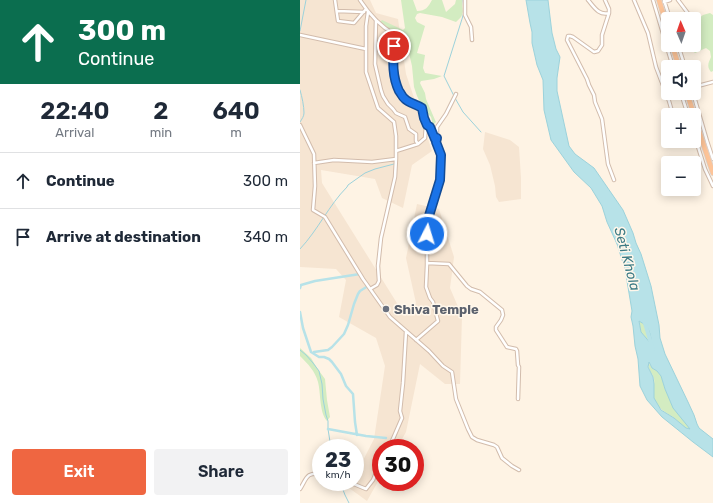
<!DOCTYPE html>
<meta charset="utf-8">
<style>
:root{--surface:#fff;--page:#f2f2f3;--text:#1f2937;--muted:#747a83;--line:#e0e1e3;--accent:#ef6641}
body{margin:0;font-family:Rubik,sans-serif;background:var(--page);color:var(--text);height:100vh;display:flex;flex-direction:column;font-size:15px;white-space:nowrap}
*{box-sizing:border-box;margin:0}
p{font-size:13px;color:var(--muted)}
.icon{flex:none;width:22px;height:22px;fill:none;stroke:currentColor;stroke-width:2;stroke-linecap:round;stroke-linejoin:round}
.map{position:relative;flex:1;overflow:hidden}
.details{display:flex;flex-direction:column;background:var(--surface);width:300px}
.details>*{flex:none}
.guide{background:#0b6e4f;color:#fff;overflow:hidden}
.needle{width:26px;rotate:358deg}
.buttons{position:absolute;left:361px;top:12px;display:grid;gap:8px}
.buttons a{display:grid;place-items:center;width:40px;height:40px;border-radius:4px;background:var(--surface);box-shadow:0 2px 10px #0003;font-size:20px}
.speed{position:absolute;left:12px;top:439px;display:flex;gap:8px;font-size:20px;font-weight:700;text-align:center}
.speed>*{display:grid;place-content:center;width:52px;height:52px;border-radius:50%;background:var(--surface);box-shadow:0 2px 10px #0003;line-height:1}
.speed small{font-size:10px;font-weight:400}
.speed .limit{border:6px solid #d22;background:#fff;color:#111}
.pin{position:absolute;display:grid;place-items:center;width:34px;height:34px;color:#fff;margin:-17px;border:2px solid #fff;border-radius:50%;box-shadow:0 1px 4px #0007}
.me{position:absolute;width:44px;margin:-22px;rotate:5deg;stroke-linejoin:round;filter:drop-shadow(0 0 3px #0008)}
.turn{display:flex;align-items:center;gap:14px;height:84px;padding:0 12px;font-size:18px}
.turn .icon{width:52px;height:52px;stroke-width:2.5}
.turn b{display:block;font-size:28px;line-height:34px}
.eta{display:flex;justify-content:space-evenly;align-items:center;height:68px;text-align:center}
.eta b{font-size:24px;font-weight:600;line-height:28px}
.action{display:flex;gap:8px;margin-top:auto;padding:8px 12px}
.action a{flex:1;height:46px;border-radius:4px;background:var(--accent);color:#fff;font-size:16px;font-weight:600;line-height:46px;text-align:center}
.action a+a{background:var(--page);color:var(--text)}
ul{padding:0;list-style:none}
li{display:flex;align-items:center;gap:12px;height:56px;padding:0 12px;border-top:1px solid var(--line)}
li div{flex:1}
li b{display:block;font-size:15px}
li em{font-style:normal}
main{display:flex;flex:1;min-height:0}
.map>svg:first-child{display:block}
</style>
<main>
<section class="details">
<div class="guide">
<div class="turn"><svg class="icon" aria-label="ahead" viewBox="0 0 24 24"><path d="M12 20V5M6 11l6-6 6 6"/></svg><div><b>300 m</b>Continue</div></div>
</div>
<div class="eta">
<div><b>22:40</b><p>Arrival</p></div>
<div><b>2</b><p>min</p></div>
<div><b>640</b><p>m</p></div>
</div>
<ul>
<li><svg class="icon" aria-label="ahead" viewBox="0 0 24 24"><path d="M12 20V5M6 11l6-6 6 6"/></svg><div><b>Continue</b></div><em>300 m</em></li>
<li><svg class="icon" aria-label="arrive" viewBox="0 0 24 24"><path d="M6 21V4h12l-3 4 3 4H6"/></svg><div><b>Arrive at destination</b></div><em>340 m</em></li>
</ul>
<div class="action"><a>Exit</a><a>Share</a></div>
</section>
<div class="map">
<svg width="413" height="503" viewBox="0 0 413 503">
<rect width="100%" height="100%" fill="#fef3e4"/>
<path fill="#f6e5d2" d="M0 0H70L76 13 98 19 106 74 132 151 112 165 103 208 82 198 75 179 21 170 22 183 105 316 116 303 106 258 117 204 139 209 154 257 150 288 162 316 160 384H145L120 364 106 432 97 448H81V476L67 501 49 488 52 482H55V476L74 439 85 366 76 338 39 317 46 280 36 269 0 267Z
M185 132 210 140 219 147 221 178V199L199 202 196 197 195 186 190 165 183 149Z"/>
<path fill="#d3ecc1" d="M101 0H113L117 11C126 11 128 7 132 0H142L146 12 155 4 156 0H162C162 11 166 14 156 22L142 17 120 13 117 14 115 18 117 22 125 26 117 53 125 55 123 68 125 73 142 76 134 79 121 81 120 83 125 93 126 99 135 120 136 122 133 125 131 117 127 113 125 108 120 102 117 96 114 87 112 66 108 49 107 41 105 36 96 33 80 22 82 20 103 30 105 28Z
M410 13 413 15V71L411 72C406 66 409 62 411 57L410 51 406 48 395 53 391 49 390 45H394V22L403 15Z
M339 321C351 328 350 333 352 345L341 332Z
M0 348 11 358 17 368 25 379 27 400 30 417 27 421C19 412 21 393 18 382 15 371 8 364 0 356Z
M348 362 352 368 357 371 361 376 365 389 391 429C381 428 380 422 373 417 365 412 357 408 354 398 352 392 355 385 354 379 352 372 348 370 348 362Z"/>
<path fill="#b7e2e8" stroke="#9cd2db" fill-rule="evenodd" d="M226 0H248L252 33 256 49 260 57 257 78V91L269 146 275 154 294 168 323 210 333 233 336 243 341 254 351 286 359 325 360 338 365 354 388 402 394 415 397 424 399 428 413 439V457L393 442 362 417 347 400 340 386 338 359 335 346 333 326 331 317 332 311 325 269 317 244 307 222 302 206 291 188 274 172 251 140 244 110 243 80 237 65 232 43V32L230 23ZM339 321C350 327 350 333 352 345L341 332ZM349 362 352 368 357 371 361 376 365 389 373 408 390 429 386 428 374 418 361 410 354 398V384L353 377 348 367Z"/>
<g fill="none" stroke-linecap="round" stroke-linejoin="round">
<path stroke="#9cd2db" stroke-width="1" d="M0 31 6 0
M0 90C2 97 4 106 4 113 4 116 2 119 0 122
M154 96 144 76 162 19 164 12 163 0
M155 98 163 112 181 132
M0 249C18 230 29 205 47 187L48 185 65 173 75 169 94 164
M0 350 6 355 13 363 19 371 22 384 23 399 26 415 28 421V429L31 448
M40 482 45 495 49 503"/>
<path stroke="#b7e2e8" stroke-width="2.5" d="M0 288 1 285 15 281 60 274
M0 312 3 328 11 352 19 357H24L29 359 32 362 41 374 46 386 53 394 55 422 57 435
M14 352 28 350 32 347 44 334 48 325 54 304 58 294 60 291 68 286
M28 429 66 436 86 438"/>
<path stroke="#b7e2e8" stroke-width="4" d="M303 198 319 225 322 234
M344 320 353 350"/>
<defs>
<path id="minor" d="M35 0 38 21 54 23 66 9
M60 0C69 14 80 26 94 34L96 37C93 54 90 87 105 99 110 103 116 105 121 108L124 118 127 125
M165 0V15L171 27 172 40
M288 0C294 7 299 16 309 13L302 35V45L298 51 294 52 273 37 270 36H268L267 40 287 79 289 85 294 95 295 102 302 119 308 164 314 180
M305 0 309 9V13
M334 0 348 33 356 67 369 101 373 115
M353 0 373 67
M364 0 370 19
M378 0 390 16
M364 2 370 0
M37 11 64 12
M68 12 66 26V72L78 108 94 122 96 136V151
M76 20 75 64 81 90 83 96 88 104 93 109 96 113 105 117 109 129 116 134V141L118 144
M0 35 66 49
M378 45 385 67
M394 87 413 82
M381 93 388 115
M393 93 407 141 413 159
M0 125 14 154 15 186 13 210 25 217 63 279 68 286 90 317 129 351 143 366 152 372 156 399 168 429 172 437 177 440 194 445 197 447 202 458 212 466 219 470
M394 134 405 169 413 186
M14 163 34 160 72 162 96 159V151L118 144 125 138 126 125 130 127 135 139 137 138V127L146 114 156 94
M127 263 149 264 167 286 171 289 180 292 202 310 203 315 201 320 196 327V330L207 347 216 349 217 351 218 365 219 367 218 399
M70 289 77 285 79 281 78 266 81 238 95 177 96 159
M116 340 138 321 133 302 130 298 126 287 127 265V219L140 179 141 155 136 142 137 138
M89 448 102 418 100 411 103 383 106 332
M49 482 66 489 73 480 79 466 81 464
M0 489C7 478 6 472 21 474"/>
<path id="trunk" d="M359 0 368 30
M372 45 379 67
M387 93 394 115
M394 116 413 173"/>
</defs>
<use href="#minor" stroke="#d2bcac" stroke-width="4.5"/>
<use href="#trunk" stroke="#dcd4cf" stroke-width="6"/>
<use href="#minor" stroke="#fff" stroke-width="2.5"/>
<use href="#trunk" stroke="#fdc498" stroke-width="4.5"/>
</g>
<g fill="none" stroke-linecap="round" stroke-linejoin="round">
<defs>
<path id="route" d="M94 46C93 62 92 76 99 91 101 93 102 97 105 99 109 103 116 104 122 108L124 118 127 125 130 127 135 139 137 138 136 142 141 155 140 180 128 219 127 234"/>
</defs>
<use href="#route" stroke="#114b97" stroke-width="10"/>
<use href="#route" stroke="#1a73e8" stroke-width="7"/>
</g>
<circle fill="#6b7280" stroke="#fff7eb" stroke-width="1.5" cx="86" cy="309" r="4"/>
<g text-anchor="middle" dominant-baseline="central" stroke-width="3" stroke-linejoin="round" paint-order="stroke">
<g font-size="13" font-weight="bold" fill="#5b616d" stroke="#fff7eb" text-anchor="start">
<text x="94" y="309">Shiva Temple</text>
</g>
<g font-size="14" font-style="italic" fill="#3d7b85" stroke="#fff7eb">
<text transform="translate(327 259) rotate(75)">Seti Khola</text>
</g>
</g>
</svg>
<div class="buttons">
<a><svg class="needle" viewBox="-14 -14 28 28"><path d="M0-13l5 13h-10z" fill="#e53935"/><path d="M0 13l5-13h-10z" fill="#747a83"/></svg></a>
<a><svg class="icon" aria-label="sound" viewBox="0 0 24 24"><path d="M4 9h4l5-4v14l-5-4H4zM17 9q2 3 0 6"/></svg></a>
<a>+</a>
<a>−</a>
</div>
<div class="speed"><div>23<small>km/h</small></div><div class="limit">30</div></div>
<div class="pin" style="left:94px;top:46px;background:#d93025"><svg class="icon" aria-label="arrive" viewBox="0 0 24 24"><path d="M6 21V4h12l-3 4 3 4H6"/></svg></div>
<svg class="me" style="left:127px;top:234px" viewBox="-20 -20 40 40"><circle r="17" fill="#1a73e8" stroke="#fff" stroke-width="3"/><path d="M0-11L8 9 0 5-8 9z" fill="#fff"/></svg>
</div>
</main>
